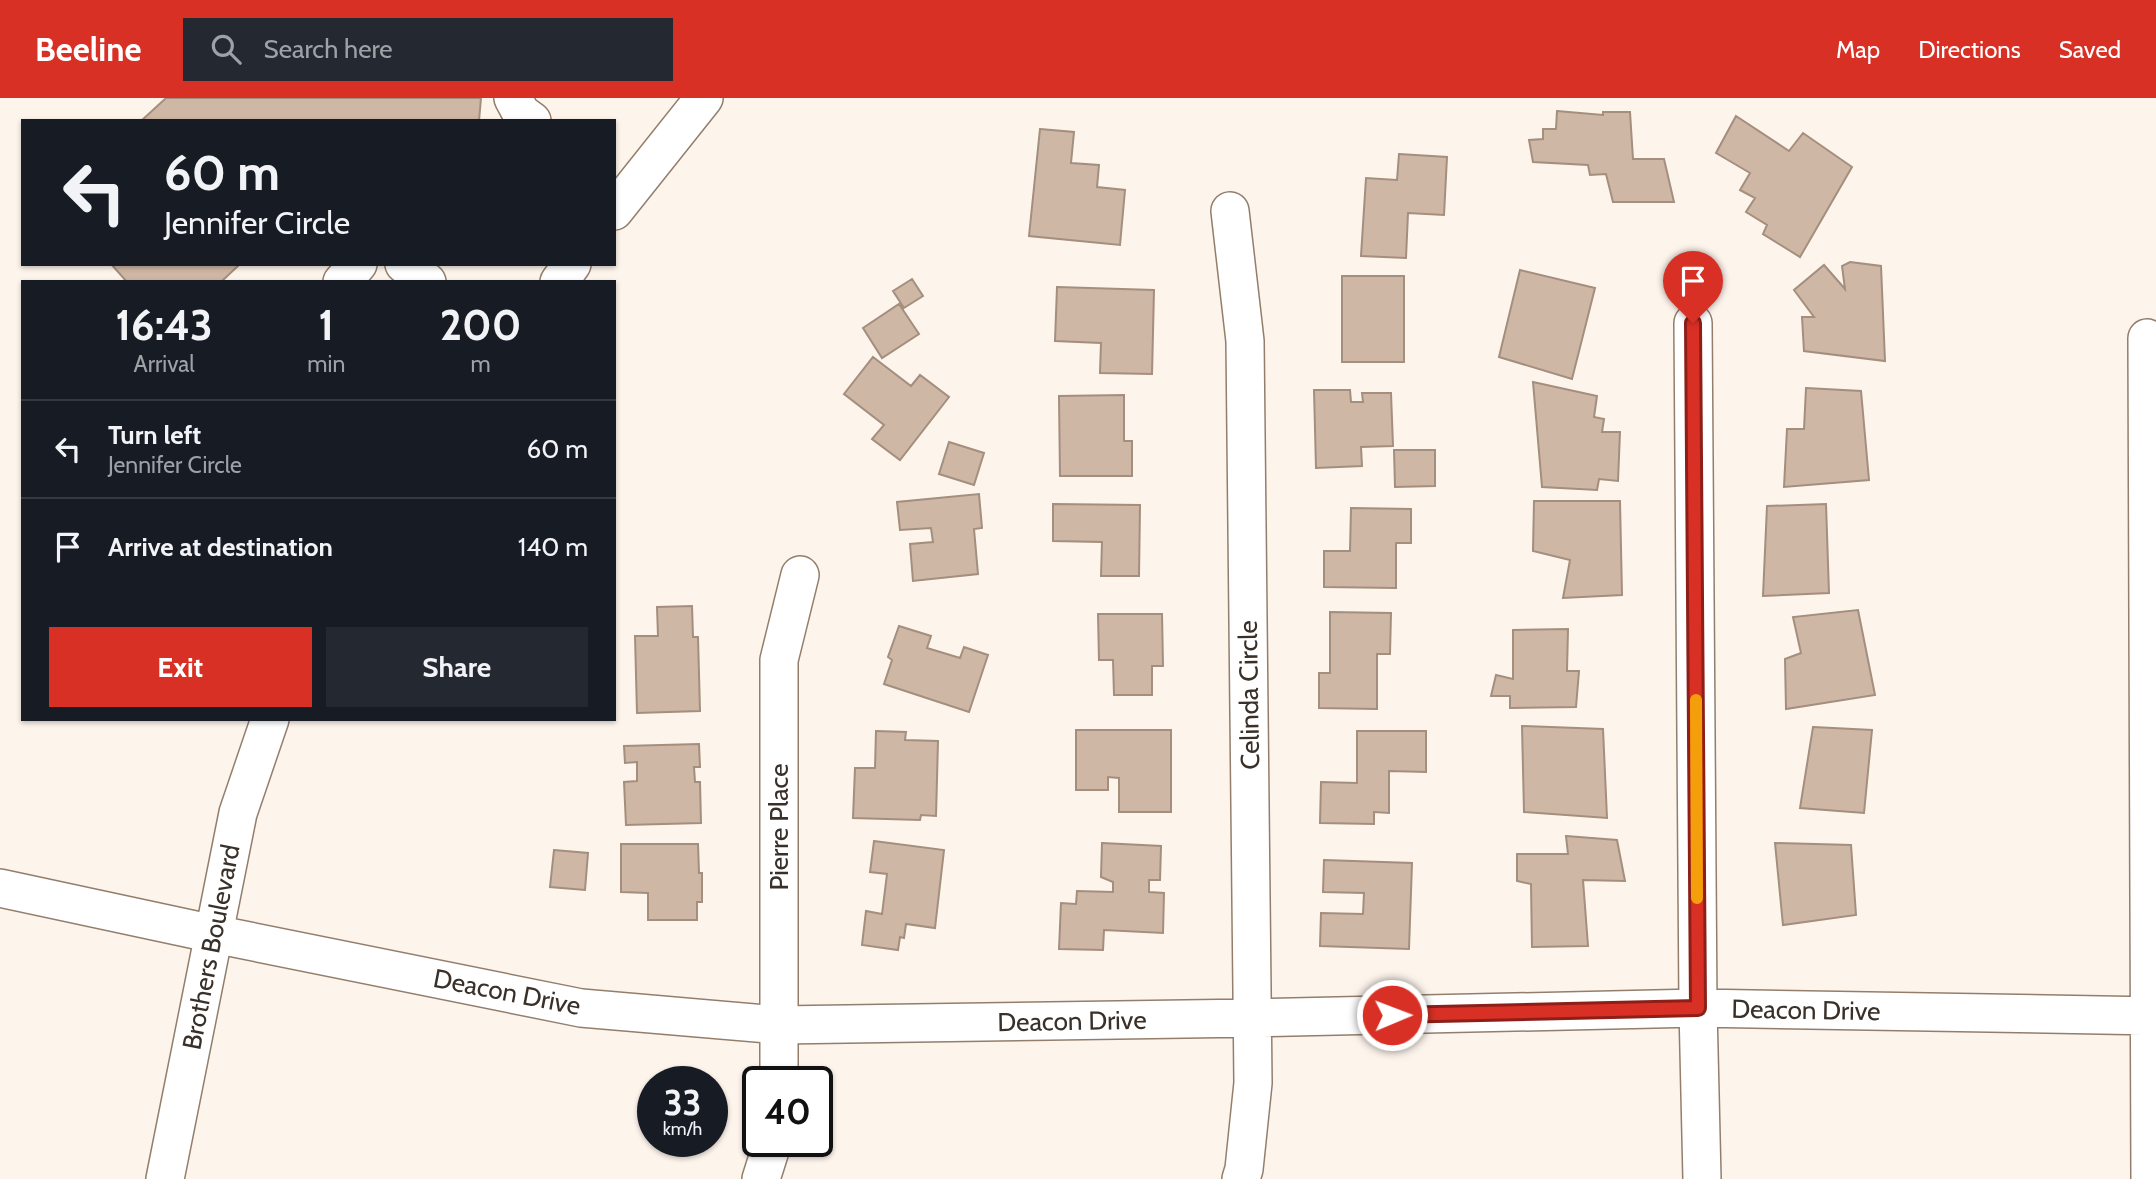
<!DOCTYPE html>
<style>
:root{--surface:#171b24;--page:#242831;--text:#f1f3f6;--muted:#9ea1a6;--line:#363941;--accent:#d93025}
body{margin:0;font-family:Cabin,sans-serif;background:var(--page);color:var(--text);height:100vh;display:flex;flex-direction:column;font-size:26px;white-space:nowrap}
*{box-sizing:border-box;margin:0}
p{font-size:23px;color:var(--muted)}
.icon{flex:none;width:38px;height:38px;fill:none;stroke:currentColor;stroke-width:2;stroke-linecap:round;stroke-linejoin:round}
.map{position:relative;flex:1;overflow:hidden}
.sheet{position:absolute;left:21px;top:182px;width:595px;height:441px;display:flex;flex-direction:column;background:var(--surface);border-radius:0px;box-shadow:0 2px 5px #0004}
.sheet>*{flex:none}
.hud{position:absolute;left:21px;top:21px;width:595px;height:147px;border-radius:0px;box-shadow:0 2px 5px #0004;background:#171b24;color:var(--text);overflow:hidden}
.speed{position:absolute;left:637px;top:968px;display:flex;gap:14px;font-size:35px;font-weight:700;text-align:center}
.speed>*{display:grid;place-content:center;width:91px;height:91px;border-radius:50%;background:var(--surface);box-shadow:0 2px 5px #0004;line-height:1}
.speed small{font-size:18px;font-weight:400}
.speed .limit{border:4px solid #111;border-radius:10px;background:#fff;color:#111}
.pin{position:absolute;display:grid;place-items:center;width:60px;height:60px;color:#fff;margin:-72px -30px;border-radius:50% 50% 50% 0;rotate:-45deg;box-shadow:0 0 7px #0007}
.pin .icon{rotate:45deg}
.me{position:absolute;width:77px;margin:-38px;rotate:89deg;stroke-linejoin:round;filter:drop-shadow(0 0 5px #0008)}
.turn{display:flex;align-items:center;gap:24px;height:147px;padding:0 28px;font-size:32px}
.turn .icon{width:91px;height:91px;stroke-width:2.5}
.turn b{display:block;font-size:49px;line-height:60px}
.eta{display:flex;justify-content:space-evenly;align-items:center;height:119px;text-align:center}
.eta b{font-size:42px;font-weight:800;line-height:49px}
.button{display:flex;gap:14px;margin-top:auto;padding:14px 28px}
.button a{flex:1;height:80px;border-radius:0px;background:var(--accent);color:#fff;font-size:28px;font-weight:800;line-height:80px;text-align:center}
.button a+a{background:var(--page);color:var(--text)}
ul{padding:0;list-style:none}
li{display:flex;align-items:center;gap:21px;height:98px;padding:0 28px;border-top:2px solid var(--line)}
li div{flex:1}
li b{display:block;font-size:26px}
li em{font-style:normal}
header{display:flex;align-items:center;gap:42px;box-sizing:border-box;height:98px;padding:0 35px;background:var(--accent);color:#fff}
header strong{font-size:33px}
nav{display:flex;gap:38px;margin-inline-start:auto;font-size:24px}
.search{width:490px;height:63px;background:var(--page);display:flex;align-items:center;gap:18px;box-sizing:border-box;padding:0 24px;border-radius:0px;color:var(--muted);font-size:26px}
.map>svg:first-child{display:block}
</style>
<header>
<strong>Beeline</strong>
<div class="search"><svg class="icon" aria-label="search" viewBox="0 0 24 24"><circle cx="10" cy="10" r="6"/><path d="M15 15l6 6"/></svg>Search here</div>
<nav><a>Map</a><a>Directions</a><a>Saved</a></nav>
</header>
<div class="map">
<svg width="2156" height="1081" viewBox="0 0 2156 1081">
<rect width="100%" height="100%" fill="#fdf4ec"/>
<path fill="#cfb7a5" stroke="#a48e7d" stroke-width="2" d="M166 0H481L479 23H141Z
M1557 13 1603 17V14H1630L1633 61H1664L1674 104H1613L1606 76 1590 77 1588 67 1533 64 1529 42 1543 41V31H1556Z
M1736 18 1789 53 1803 35 1852 69 1800 159 1763 136 1767 127 1746 114 1755 100 1740 92 1750 75 1716 55Z
M1040 31 1074 34 1071 65 1099 67 1097 89 1125 92 1120 147 1029 138Z
M1399 56 1447 59 1444 117 1408 115 1406 160 1361 158 1366 80 1397 82Z
M1850 164 1881 168 1885 263 1804 253 1802 219H1814L1794 192 1824 167 1845 191 1842 168Z
M111 166H240L221 184H127Z
M1520 172 1595 190 1572 281 1499 259Z
M1342 178H1404V264H1342Z
M912 181 923 198 904 210 893 193Z
M1057 189 1154 192 1152 276 1100 275 1101 245 1055 243Z
M899 206 919 236 882 260 863 230Z
M873 259 911 288 920 277 949 299 900 362 872 341 884 327 844 296Z
M1533 284 1597 298 1594 319 1604 321 1602 334H1620L1618 383 1599 381 1597 392 1542 389Z
M1806 290 1861 293 1869 382 1784 389 1787 331H1804Z
M1314 292H1350L1351 304H1363L1362 295H1391L1393 348 1361 349 1362 368 1316 370Z
M1124 297V343H1132V378H1060L1059 298Z
M949 344 984 355 974 387 939 376Z
M1394 352H1435V388L1395 389Z
M979 396 982 430 974 431 978 476 913 483 910 446 933 444 931 430 900 432 897 404Z
M1534 403H1620L1622 497 1563 500 1570 462 1533 453Z
M1053 406 1140 407 1139 478H1101L1102 444 1053 443Z
M1826 406 1829 495 1763 498 1767 408Z
M1351 410 1411 411V445H1396V490L1324 489V453H1350Z
M692 508 693 539H698L700 613 637 615 635 538H658L657 509Z
M1858 512 1875 597 1786 611 1785 561 1801 555 1793 519Z
M1330 514 1391 515 1390 556H1377V611L1319 610V575H1330Z
M1098 516H1162L1163 568H1152V597H1114L1113 562H1099Z
M899 528 931 538 927 550 960 560 964 549 988 557 969 614 884 586 892 562 888 559Z
M1568 531 1567 573H1579L1576 609 1510 610V598H1491L1496 577 1513 581V532Z
M1522 628 1603 631 1607 720 1524 714Z
M1813 629 1872 632 1864 715 1800 710Z
M1076 632H1171V714H1119V680L1108 679V692H1076Z
M876 633 906 634 905 642 938 643 936 718 921 717 920 722 853 720 855 670H875Z
M1357 633H1426V674L1389 673V715L1374 714V726L1320 725 1321 684 1357 685Z
M699 646 700 669H694L695 684H700L701 725 626 727 624 684 637 683V664L625 665 624 648Z
M1566 738 1617 742 1625 783 1583 782 1588 848 1532 849 1531 786 1517 783V756H1568Z
M874 743 944 752 935 830 906 826 904 840 900 839 898 852 862 847 866 813 882 816 887 776 870 774Z
M1102 745 1161 748 1160 782H1149V794L1164 795 1163 835 1104 832 1103 852 1059 851 1061 805 1076 806 1077 793 1113 794V784L1101 779Z
M1775 745 1851 747 1856 817 1783 827Z
M621 746H698L699 775H702V804H697V822H648V795L621 794Z
M554 752 588 755 585 792 550 789Z
M1324 762 1412 765 1409 851 1320 848 1321 815 1363 816 1364 795 1323 794Z"/>
<g fill="none" stroke-linecap="round" stroke-linejoin="round">
<defs>
<path id="minor" d="M513 0 521 15 532 23
M614 113 704 0
M1230 113 1245 243 1253 985 1244 1071 1241 1081
M404 166 427 184
M342 184 358 166
M559 184 572 166
M1693 225 1698 910 1702 1081
M2147 240 2150 1081
M0 790 214 836 581 910 779 927 1253 920 1698 910 2156 918
M779 984V562L800 477
M165 1081 238 715 270 621
M761 1081 773 1043"/>
</defs>
<use href="#minor" stroke="#937e6c" stroke-width="40"/>
<use href="#minor" stroke="#fff" stroke-width="37"/>
</g>
<g fill="none" stroke-linecap="round" stroke-linejoin="round">
<defs>
<path id="route" d="M1392 917 1698 910 1693 225"/>
</defs>
<use href="#route" stroke="#8d1f18" stroke-width="18"/>
<use href="#route" stroke="#d93025" stroke-width="12"/>
<path stroke="#f59e0b" stroke-width="12" d="M1696 602 1697 800"/>
</g>
<g text-anchor="middle" dominant-baseline="central" stroke-width="6" stroke-linejoin="round" paint-order="stroke">
<g font-size="26" fill="#393029" stroke="#fff">
<text transform="translate(1249 597) rotate(-91)">Celinda Circle</text>
<text transform="translate(779 729) rotate(-90)">Pierre Place</text>
<text transform="translate(211 849) rotate(-79)">Brothers Boulevard</text>
<text transform="translate(507 894) rotate(11)">Deacon Drive</text>
<text transform="translate(1806 912) rotate(1)">Deacon Drive</text>
<text transform="translate(1072 923) rotate(-1)">Deacon Drive</text>
</g>
</g>
</svg>
<div class="speed"><div>33<small>km/h</small></div><div class="limit">40</div></div>
<div class="pin" style="left:1693px;top:225px;background:#d93025"><svg class="icon" aria-label="arrive" viewBox="0 0 24 24"><path d="M6 21V4h12l-3 4 3 4H6"/></svg></div>
<svg class="me" style="left:1392px;top:917px" viewBox="-20 -20 40 40"><circle r="17" fill="#d93025" stroke="#fff" stroke-width="3"/><path d="M0-11L8 9 0 5-8 9z" fill="#fff"/></svg>
<div class="hud">
<div class="turn"><svg class="icon" aria-label="left" viewBox="0 0 24 24"><path d="M17 20v-9H6M10 6l-5 5 5 5"/></svg><div><b>60 m</b>Jennifer Circle</div></div>
</div>
<section class="sheet">
<div class="eta">
<div><b>16:43</b><p>Arrival</p></div>
<div><b>1</b><p>min</p></div>
<div><b>200</b><p>m</p></div>
</div>
<ul>
<li><svg class="icon" aria-label="left" viewBox="0 0 24 24"><path d="M17 20v-9H6M10 6l-5 5 5 5"/></svg><div><b>Turn left</b><p>Jennifer Circle</p></div><em>60 m</em></li>
<li><svg class="icon" aria-label="arrive" viewBox="0 0 24 24"><path d="M6 21V4h12l-3 4 3 4H6"/></svg><div><b>Arrive at destination</b></div><em>140 m</em></li>
</ul>
<div class="button"><a>Exit</a><a>Share</a></div>
</section>
</div>
